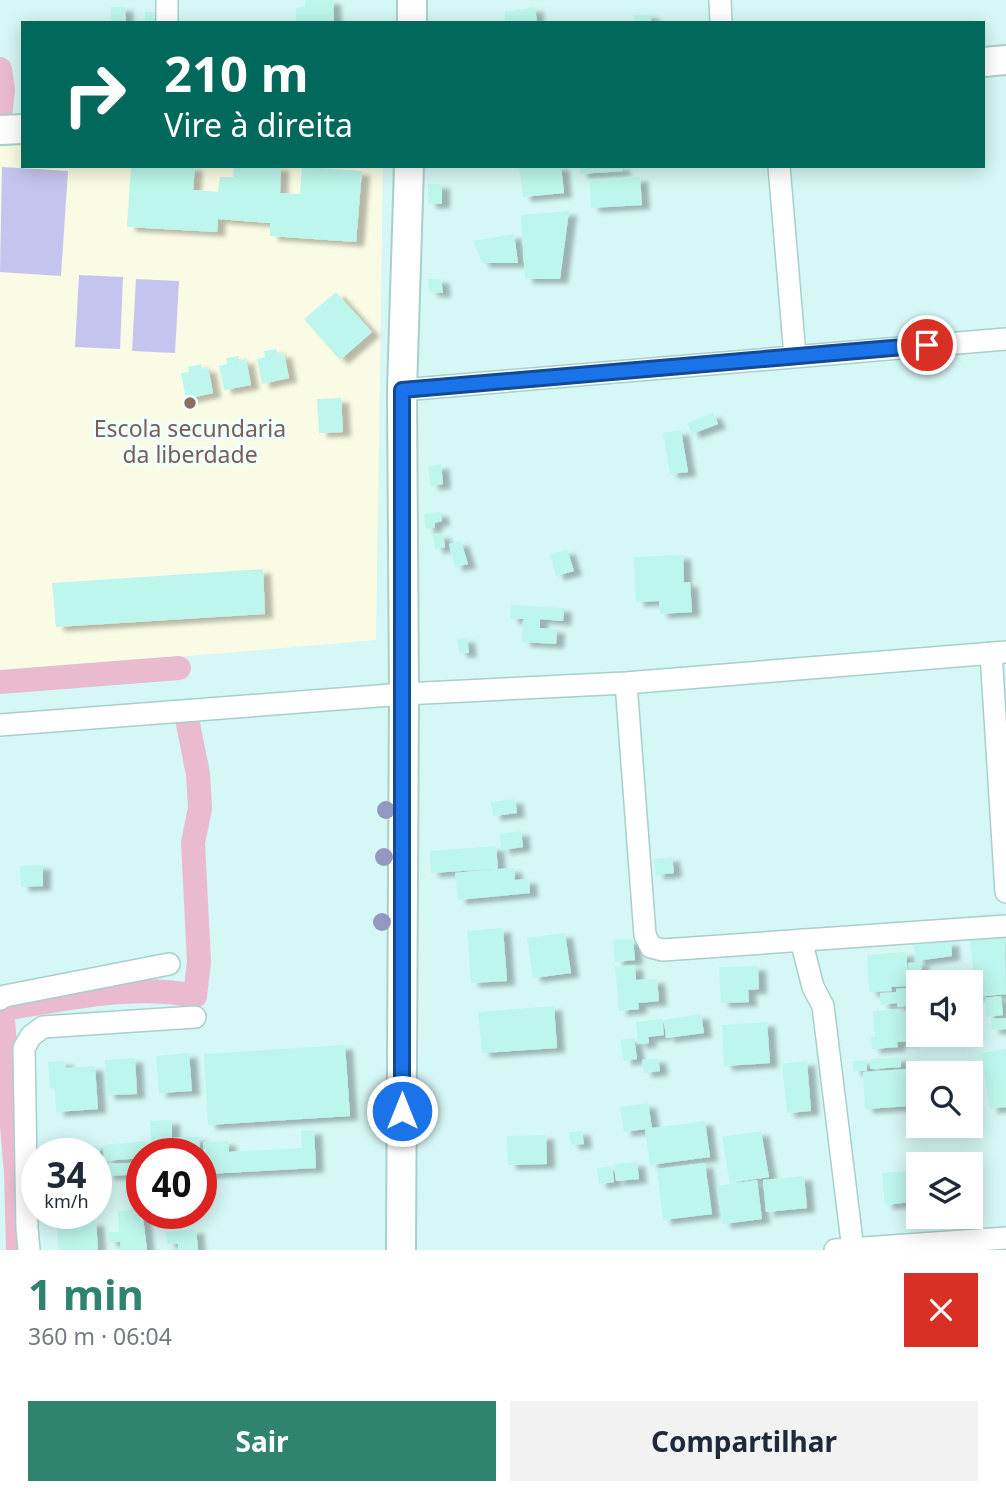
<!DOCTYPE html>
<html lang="pt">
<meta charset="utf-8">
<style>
:root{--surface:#fff;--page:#f2f2f3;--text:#1f2937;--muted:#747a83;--accent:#2f836f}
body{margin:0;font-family:"Noto Sans",sans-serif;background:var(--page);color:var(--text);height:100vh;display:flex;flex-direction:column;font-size:26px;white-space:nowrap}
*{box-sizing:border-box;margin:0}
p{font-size:23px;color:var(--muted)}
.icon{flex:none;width:38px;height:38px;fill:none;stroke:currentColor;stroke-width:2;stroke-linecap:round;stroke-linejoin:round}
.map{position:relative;height:1250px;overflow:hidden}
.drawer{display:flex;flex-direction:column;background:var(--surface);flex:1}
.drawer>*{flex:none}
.guide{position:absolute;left:21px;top:21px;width:964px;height:147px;border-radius:0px;box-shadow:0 4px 18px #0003;background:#00695c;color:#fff;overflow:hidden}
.tools{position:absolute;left:906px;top:970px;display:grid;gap:14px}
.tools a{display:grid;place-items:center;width:77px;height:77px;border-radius:0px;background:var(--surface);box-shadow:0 4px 18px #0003;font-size:35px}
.speed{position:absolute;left:21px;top:1138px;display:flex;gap:14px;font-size:35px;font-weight:700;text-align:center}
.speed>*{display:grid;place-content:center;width:91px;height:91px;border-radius:50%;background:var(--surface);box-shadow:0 4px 18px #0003;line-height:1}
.speed small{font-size:18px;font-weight:400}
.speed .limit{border:10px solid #d22;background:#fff;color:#111}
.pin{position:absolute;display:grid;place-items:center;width:60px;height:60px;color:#fff;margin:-30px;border:4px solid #fff;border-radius:50%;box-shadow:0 2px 7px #0007}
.me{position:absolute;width:77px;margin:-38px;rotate:0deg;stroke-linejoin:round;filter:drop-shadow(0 0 5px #0008)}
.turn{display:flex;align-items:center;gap:24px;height:147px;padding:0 28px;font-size:32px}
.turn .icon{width:91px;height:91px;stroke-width:2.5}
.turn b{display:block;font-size:49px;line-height:60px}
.round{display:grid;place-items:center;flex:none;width:74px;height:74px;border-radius:0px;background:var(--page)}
.overview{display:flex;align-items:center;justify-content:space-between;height:119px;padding:0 28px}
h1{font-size:42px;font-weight:700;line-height:52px;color:var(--accent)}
.primary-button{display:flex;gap:14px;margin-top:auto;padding:14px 28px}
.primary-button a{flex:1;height:80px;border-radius:0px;background:var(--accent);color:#fff;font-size:28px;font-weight:700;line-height:80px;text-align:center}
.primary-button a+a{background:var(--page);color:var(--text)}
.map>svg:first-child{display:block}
</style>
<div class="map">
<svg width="1006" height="1250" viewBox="0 0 1006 1250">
<defs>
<filter id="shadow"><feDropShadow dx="8" dy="4.5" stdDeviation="2" flood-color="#0004"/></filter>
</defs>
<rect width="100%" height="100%" fill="#e8fdfe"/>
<path fill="#d5f7f5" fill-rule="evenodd" d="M0 0H1006V1250H0ZM23 23H984V166H23ZM919 982H971V1034H919ZM919 1073H971V1125H919ZM37 1153H96V1213H37ZM142 1153H201V1213H142ZM919 1164H971V1216H919Z"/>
<path fill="#fafbe4" d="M23 145V166H383L376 640 0 672V147Z"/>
<path fill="#c5c4ee" d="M2 167 68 171 61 276 0 272Z
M79 275 123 277 120 349 75 347Z
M136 279 179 281 175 353 132 351Z"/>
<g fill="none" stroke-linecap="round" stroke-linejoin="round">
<path stroke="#eabacf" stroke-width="24" d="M0 69 3 90 0 117
M0 682 179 668
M18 1250 16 1172 2 1009C65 1000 131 983 195 996L199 962 193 843 200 808 198 774 186 714"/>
</g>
<path fill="#bdf6ec" filter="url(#shadow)" d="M305 0H333L334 23H296V8L305 7Z
M111 7H125L126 23H111Z
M535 7 537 23H505V12Z
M145 12H160V23H145Z
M651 14V23H636L633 15Z
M131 166H195L193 190 218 192 220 177H233L234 166H281L280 193 300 194 302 167 362 171 356 242 270 236V223L218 219 217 232 127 227Z
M519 166H561L564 193 523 197Z
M579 166H622L623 171 580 174Z
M640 177 642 205 591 208 590 180Z
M428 184H442V204H428Z
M569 211 560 279H525L521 215Z
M514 234 518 263H482L473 241Z
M427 279H441L443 293 430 292Z
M336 292 372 332 340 360 304 319Z
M276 349 278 354 284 353 289 378 262 384 257 359 265 357 264 351Z
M239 356V361L246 359 251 385 224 390 219 366 227 364 226 358Z
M201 364 202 369 208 367 213 393 186 399 181 373 189 372 188 367Z
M341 398 343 432 319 433 317 399Z
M713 413 718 424 692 434 687 423Z
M681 430 688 472 670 474 663 433Z
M441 464 443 484 431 486 428 467Z
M440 512 442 521 434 523 435 527 426 529 424 514Z
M443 534 445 547 435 549 433 535Z
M461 541 468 564 455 567 449 544Z
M567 549 574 571 556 576 550 555Z
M683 555 684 583 690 582 692 612 660 614 659 601 636 602 634 557Z
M263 569 265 614 56 627 52 583Z
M511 605 564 608 563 621 540 619V628L557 629 556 644 522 642 523 619H510Z
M467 638 469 653H459L457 639Z
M515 799 517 813 493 816 491 802Z
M521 831 523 847 502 850 499 834Z
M496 846 498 869 514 868 515 880 529 879 530 893 458 900 455 873 493 869 431 873 430 851Z
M672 857 674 873 656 875 654 859Z
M43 865V886L21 887 20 866Z
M503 928 507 981 471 983 467 931Z
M565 933 571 973 533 978 527 938Z
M1005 937 1006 994 976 997 970 940Z
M633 939 635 960 615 962 613 940Z
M951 941 952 956 916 961 914 945Z
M906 952 909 986 891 987 892 991 869 992 867 955Z
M921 962 923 982 910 984 908 963Z
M635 965 636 980 657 979 659 1001 638 1003 639 1009 619 1011 615 967Z
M758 966 759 989 748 990 749 1002 721 1003 719 967Z
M919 987V1005L897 1007V1003L881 1005 880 993 896 992V989Z
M1001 996 1003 1015 986 1017 985 998Z
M554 1006 557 1048 482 1053 478 1012Z
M899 1009V1013L910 1012 913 1041 897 1042 898 1047 872 1049 871 1037H875L873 1011Z
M701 1014 704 1033 666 1038 664 1020Z
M1006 1018V1029L992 1030 991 1019Z
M662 1019 664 1035 648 1037 649 1043 638 1044 636 1022Z
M767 1022 770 1063 724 1066 722 1025Z
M634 1038 637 1059 624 1061 620 1040Z
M345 1045 350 1116 208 1125 204 1054Z
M1006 1049V1107L990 1109 981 1053Z
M189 1053 192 1091 159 1093 156 1056Z
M901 1057V1067L870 1069V1059Z
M135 1058 137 1094 107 1095 105 1060Z
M658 1058 660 1071 644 1073 642 1060Z
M867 1060V1071H853V1061Z
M65 1061 66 1068 95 1066 98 1109 56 1112 55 1089H50L48 1062Z
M807 1061 811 1111 787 1113 782 1064Z
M908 1069 911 1106 865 1109 863 1072Z
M648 1103 652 1128 705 1121 710 1157 650 1165 645 1129 624 1132 620 1107Z
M172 1120V1138L199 1137 200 1153H152L150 1121Z
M314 1130 316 1168 206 1174 203 1142 228 1141 229 1152 302 1148 301 1131Z
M582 1131 584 1144 571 1145 569 1132Z
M761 1131 769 1177 730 1183 722 1137Z
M546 1135 547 1164 508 1165 507 1136Z
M147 1141 148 1153H142V1158L104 1161 103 1145Z
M99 1145 100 1161 96 1162V1153H44V1150Z
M637 1162 639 1179 616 1181 614 1164Z
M132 1163 133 1183H127V1175L106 1176 105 1164Z
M705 1163 712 1214 663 1220 657 1169Z
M612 1166 614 1182 599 1184 597 1168Z
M919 1170V1201L885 1205 882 1173Z
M804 1176 807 1208 766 1212 763 1180Z
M757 1180 762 1219 723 1224 717 1186Z
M142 1209 147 1250H121L120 1242H109L108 1232H119L118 1211Z
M96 1221 98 1250H58L57 1223Z
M196 1229 198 1250H178V1244H167L166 1232Z"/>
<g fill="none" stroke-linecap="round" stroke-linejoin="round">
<defs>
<path id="minor" d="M720 0 721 23
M167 23V0
M779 166 795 356
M402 390 1006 339
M991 653 1006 892
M626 683 645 935 651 947 663 950 1006 926
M0 725 404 694 626 683 1006 652
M801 940 813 987 823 1006 853 1250
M0 999 5 996 169 964
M29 1250 27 1228 24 1048 31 1036 43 1027 195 1017
M835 1250 1006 1238"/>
<path id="tertiary" d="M412 23V0
M984 62 1006 60
M0 130 23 129
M401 1250 404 694 402 390 409 166"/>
</defs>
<use href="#minor" stroke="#a9cfca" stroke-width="24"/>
<use href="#tertiary" stroke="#a9cfca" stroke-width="32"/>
<use href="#minor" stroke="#fff" stroke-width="21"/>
<use href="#tertiary" stroke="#fff" stroke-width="28"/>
</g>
<g fill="#9397c1">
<circle cx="386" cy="810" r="9"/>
<circle cx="384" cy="857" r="9"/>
<circle cx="382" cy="922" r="9"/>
</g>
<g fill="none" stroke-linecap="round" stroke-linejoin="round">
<defs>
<path id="route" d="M402 1111V390L927 345"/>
</defs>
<use href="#route" stroke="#114b97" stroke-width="18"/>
<use href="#route" stroke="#1a73e8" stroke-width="12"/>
</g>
<circle fill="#8d6e63" stroke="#f0ffff" stroke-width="2.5" cx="190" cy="403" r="7"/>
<g text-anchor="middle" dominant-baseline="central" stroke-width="6" stroke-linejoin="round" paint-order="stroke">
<g font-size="23" fill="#785e54" stroke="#f0ffff">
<text x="190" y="428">Escola secundaria<tspan x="190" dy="26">da liberdade</tspan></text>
</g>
</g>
</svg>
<div class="tools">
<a><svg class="icon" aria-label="sound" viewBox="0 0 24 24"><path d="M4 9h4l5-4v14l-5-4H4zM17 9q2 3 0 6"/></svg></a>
<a><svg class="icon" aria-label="search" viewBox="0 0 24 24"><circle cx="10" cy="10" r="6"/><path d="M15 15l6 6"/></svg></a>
<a><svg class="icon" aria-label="layers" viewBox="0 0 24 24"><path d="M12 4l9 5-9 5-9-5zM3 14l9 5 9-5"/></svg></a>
</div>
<div class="speed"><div>34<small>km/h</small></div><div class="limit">40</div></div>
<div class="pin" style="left:927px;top:345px;background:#d93025"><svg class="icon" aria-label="arrive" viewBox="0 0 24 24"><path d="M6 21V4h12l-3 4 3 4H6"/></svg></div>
<svg class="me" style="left:402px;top:1111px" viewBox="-20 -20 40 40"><circle r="17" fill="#1a73e8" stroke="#fff" stroke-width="3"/><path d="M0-11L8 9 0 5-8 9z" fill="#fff"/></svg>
<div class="guide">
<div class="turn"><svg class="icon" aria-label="right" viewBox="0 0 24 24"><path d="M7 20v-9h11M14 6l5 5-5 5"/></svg><div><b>210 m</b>Vire à direita</div></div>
</div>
</div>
<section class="drawer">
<div class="overview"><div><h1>1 min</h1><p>360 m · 06:04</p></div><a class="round" style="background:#d93025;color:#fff"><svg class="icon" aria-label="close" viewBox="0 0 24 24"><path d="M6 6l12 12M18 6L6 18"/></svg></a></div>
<div class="primary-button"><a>Sair</a><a>Compartilhar</a></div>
</section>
